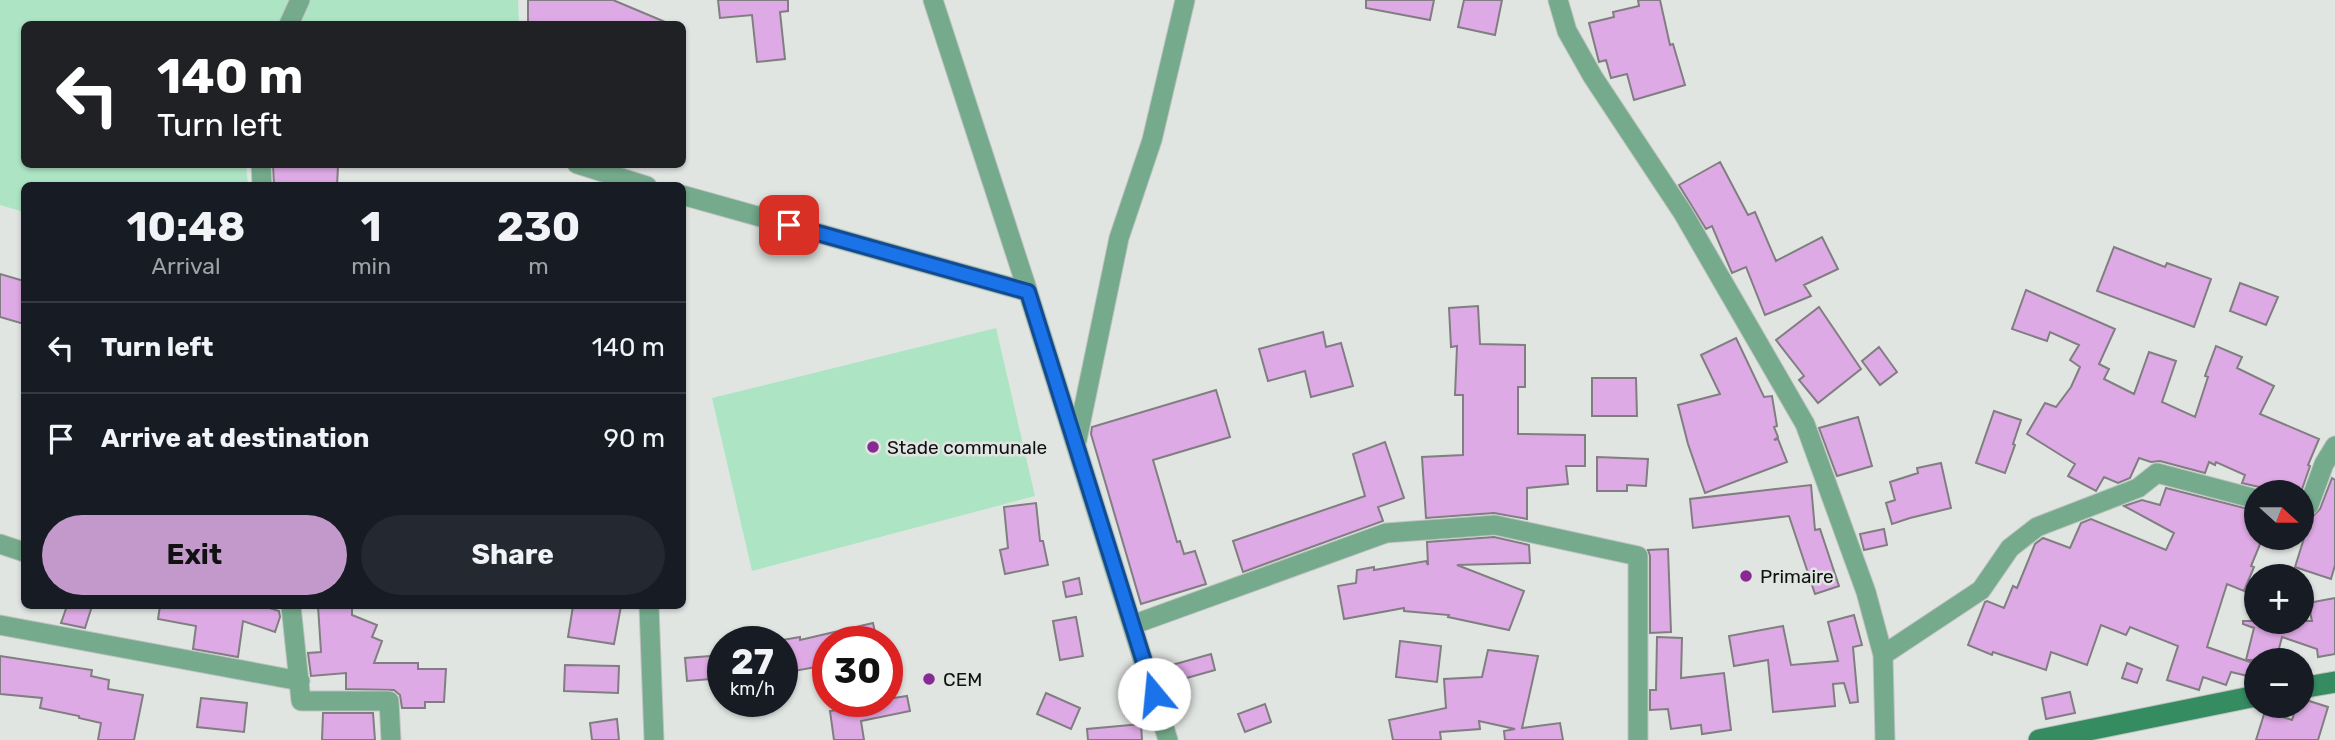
<!DOCTYPE html>
<meta charset="utf-8">
<style>
:root{--surface:#171b24;--page:#242831;--text:#f1f3f6;--muted:#9ea1a6;--line:#363941;--accent:#c299ca}
body{margin:0;font-family:Rubik,sans-serif;background:var(--page);color:var(--text);height:100vh;display:flex;flex-direction:column;font-size:26px;white-space:nowrap}
*{box-sizing:border-box;margin:0}
p{font-size:23px;color:var(--muted)}
.icon{flex:none;width:38px;height:38px;fill:none;stroke:currentColor;stroke-width:2;stroke-linecap:round;stroke-linejoin:round}
.map{position:relative;flex:1;overflow:hidden}
.side{position:absolute;left:21px;top:182px;width:665px;height:427px;display:flex;flex-direction:column;background:var(--surface);border-radius:10px;box-shadow:0 2px 5px #0004}
.side>*{flex:none}
.guide{position:absolute;left:21px;top:21px;width:665px;height:147px;border-radius:10px;box-shadow:0 2px 5px #0004;background:#202124;color:#fff;overflow:hidden}
.needle{width:46px;rotate:111deg}
.buttons{position:absolute;left:2244px;top:480px;display:grid;gap:14px}
.buttons a{display:grid;place-items:center;width:70px;height:70px;border-radius:50%;background:var(--surface);box-shadow:0 2px 5px #0004;font-size:35px}
.speed{position:absolute;left:707px;top:626px;display:flex;gap:14px;font-size:35px;font-weight:700;text-align:center}
.speed>*{display:grid;place-content:center;width:91px;height:91px;border-radius:50%;background:var(--surface);box-shadow:0 2px 5px #0004;line-height:1}
.speed small{font-size:18px;font-weight:400}
.speed .limit{border:10px solid #d22;background:#fff;color:#111}
.pin{position:absolute;display:grid;place-items:center;width:60px;height:60px;color:#fff;margin:-30px;border-radius:14px;box-shadow:0 4px 10px #0006}
.me{position:absolute;width:77px;margin:-38px;rotate:343deg;stroke-linejoin:round;filter:drop-shadow(0 0 5px #0008)}
.turn{display:flex;align-items:center;gap:24px;height:147px;padding:0 21px;font-size:32px}
.turn .icon{width:91px;height:91px;stroke-width:2.5}
.turn b{display:block;font-size:49px;line-height:60px}
.eta{display:flex;justify-content:space-evenly;align-items:center;height:119px;text-align:center}
.eta b{font-size:42px;font-weight:700;line-height:49px}
.primary-button{display:flex;gap:14px;margin-top:auto;padding:14px 21px}
.primary-button a{flex:1;height:80px;border-radius:42px;background:var(--accent);color:#111;font-size:28px;font-weight:700;line-height:80px;text-align:center}
.primary-button a+a{background:var(--page);color:var(--text)}
ul{padding:0;list-style:none}
li{display:flex;align-items:center;gap:21px;height:91px;padding:0 21px;border-top:2px solid var(--line)}
li div{flex:1}
li b{display:block;font-size:26px}
li em{font-style:normal}
.map>svg:first-child{display:block}
</style>
<div class="map">
<svg width="2335" height="740" viewBox="0 0 2335 740">
<rect width="100%" height="100%" fill="#e1e5e2"/>
<path fill="#ade5c4" d="M0 0H518L519 24H24V164L246 165 248 185 24 186V212L0 205Z
M996 328 1035 496 752 571 712 398Z"/>
<path fill="#deaae5" stroke="#807e81" stroke-width="2" d="M528 0H613L670 24H528Z
M718 0H788V11L780 12 785 59 757 62 752 15 720 18Z
M1366 0H1434L1430 20 1366 8Z
M1464 0H1502L1495 35 1458 27Z
M1638 0H1660L1670 45 1673 44 1685 85 1634 100 1627 74 1611 78 1606 60 1599 62 1589 23 1614 17 1613 12 1639 6Z
M1720 162 1748 215 1755 212 1776 261 1822 237 1838 269 1804 285 1811 296 1765 315 1746 267 1732 273 1712 226 1706 229 1679 185Z
M273 164 338 166 337 186H274Z
M2114 247 2165 267 2167 263 2211 279 2194 327 2097 291Z
M0 274 24 281V324L0 317Z
M2240 283 2278 297 2266 325 2230 311Z
M2026 290 2115 329 2099 364 2109 369 2104 379 2134 394 2149 352 2176 361 2162 402 2195 417 2208 377 2205 376 2216 346 2242 357 2237 368 2274 386 2260 414 2319 439 2308 465 2310 466 2301 492H2266L2259 487 2242 483 2245 475 2216 462 2215 465 2209 462 2205 473 2160 461 2151 462 2139 458 2130 478 2118 483 2104 477 2096 491 2068 476 2075 464 2027 434 2045 403 2056 407 2071 387 2080 367 2070 360 2079 345 2050 332 2047 341 2012 329Z
M1478 306 1480 344 1525 345V387H1518V434L1585 435V466H1566L1568 484 1527 488V519L1494 513 1426 518 1422 457 1463 455V395H1455L1457 346 1451 347 1449 308Z
M1819 307 1861 369 1818 403 1799 380 1804 376 1776 340Z
M1323 332 1326 347 1341 343 1353 386 1311 397 1305 371 1268 381 1259 349Z
M1736 338 1764 397 1772 396 1777 426 1774 427 1778 437 1774 440 1778 439 1787 462 1705 493 1688 444 1678 405 1720 394 1701 355Z
M1879 347 1897 372 1880 385 1862 361Z
M1592 378H1636L1637 416H1592Z
M1216 390 1230 437 1153 460 1177 542 1180 541 1184 554 1195 551 1206 584 1141 604 1091 434 1092 427Z
M1994 411 2021 420 2013 444 2015 445 2005 473 1976 463Z
M1858 417 1872 466 1837 476 1819 428Z
M1385 442 1404 498 1378 507 1383 521 1243 572 1233 541 1365 496 1353 454Z
M1597 457 1648 459 1646 486 1627 485V491H1597Z
M1941 463 1951 508 1910 518 1892 524 1886 503 1895 500 1890 482 1918 473 1917 468Z
M2332 478 2335 480V565L2331 579 2295 567 2310 519 2320 509Z
M1811 485 1815 530 1820 529 1839 586 1815 594 1789 516 1693 528 1690 499Z
M2166 488 2256 511V537H2263L2251 566 2254 567 2244 591 2227 584 2207 647 2256 664V678L2231 672 2226 685 2203 677 2199 690 2167 680 2178 646 2130 627 2126 635 2101 625 2087 665 2051 652 2046 670 1993 652 1992 655 1968 645 1985 602 1987 601 2004 608 2013 586 2017 588 2035 544 2043 538 2070 548 2081 523 2091 519 2166 550 2174 533 2124 506 2142 500 2160 505Z
M1036 503 1040 541H1043L1048 565 1005 574 1000 550 1008 548 1004 507Z
M1884 529 1887 545 1864 550 1860 534Z
M1494 537 1529 545 1530 563 1457 565 1524 591 1509 630 1448 617 1449 615 1404 611V608L1344 619 1338 586 1356 583 1357 570 1374 567V570L1426 561 1428 565 1427 542Z
M1668 549 1671 632 1650 633V556L1648 550Z
M1079 578 1082 594 1066 597 1063 582Z
M2335 598V654L2318 657 2317 649 2282 637 2276 660H2246L2254 628 2243 624V621H2312L2308 603Z
M67 606H92L85 628 61 623Z
M160 606H263L279 611 280 617 275 632 243 621 238 657 193 649 196 626 158 619Z
M318 606H352V615L377 625 372 637 382 641 374 663H418V669H446L444 702H425V708H402L400 695 394 690 346 689V673L311 676 308 653 321 652Z
M573 606H621L614 644 568 637Z
M1854 615 1862 645 1853 647 1858 702 1850 703 1844 683 1833 684 1835 706 1773 712 1768 660 1734 666 1729 636 1783 626 1791 665 1838 661 1828 622Z
M1076 617 1083 656 1060 660 1053 621Z
M873 623 877 642H828V665L782 673V640L800 637V640Z
M1657 637 1682 638 1681 678 1724 673 1731 730 1702 734 1701 725 1671 729 1668 709 1650 710V690H1656Z
M1400 641 1441 646 1437 682 1396 677Z
M1488 650 1538 656 1522 728 1560 723 1563 740H1505L1504 731 1515 729 1479 721 1480 729 1440 732 1441 740H1393L1389 720 1446 708 1444 679 1482 677Z
M1211 654 1215 670 1169 683 1165 667Z
M723 655V678L687 681 685 658Z
M0 656 92 670 91 676 109 680 108 689 143 695 134 740H98L101 723 79 718V716L40 708 42 698 0 694Z
M2127 663 2142 669 2137 683 2122 678Z
M565 665 619 666 618 693 564 691Z
M2070 692 2075 713 2046 719 2042 698Z
M1046 693 1080 708 1071 729 1037 714Z
M907 696 910 711 861 721 864 740H834L830 711 878 704 877 702H887V699Z
M201 698 247 703 244 732 197 727Z
M2306 700 2328 707 2318 740H2256L2265 711 2292 720 2297 705H2301V701Z
M1265 704 1271 722 1245 732 1238 714Z
M323 713H373L375 740H322Z
M617 719 619 740H592L590 723Z
M1141 724 1142 740H1088L1087 729Z"/>
<g fill="none" stroke-linecap="round" stroke-linejoin="round">
<defs>
<path id="street" d="M933 0 1028 292 1168 740
M1558 0 1567 31 1593 77 1683 213 1805 424 1866 592 1883 655 1885 740
M289 24 300 0
M261 164 262 186
M577 164 647 186
M682 195 1028 292
M1077 440 1119 238 1152 140 1185 0
M2301 511 2309 505 2324 464 2335 446
M0 544 24 552
M291 606 301 701H389L391 740
M649 606 654 740
M0 625 300 681
M1132 625 1386 533 1495 525 1638 556V740
M1883 655 1981 590 2010 548 2037 527 2138 488 2157 473 2256 499"/>
<path id="secondary" d="M2301 688 2335 682
M2039 740 2256 696"/>
</defs>
<use href="#street" stroke="#bfc3c0" stroke-width="21"/>
<use href="#secondary" stroke="#bfc3c0" stroke-width="23"/>
<use href="#street" stroke="#75aa8c" stroke-width="19"/>
<use href="#secondary" stroke="#358c61" stroke-width="21"/>
</g>
<g fill="none" stroke-linecap="round" stroke-linejoin="round">
<defs>
<path id="route" d="M789 225 1028 292 1154 694"/>
</defs>
<use href="#route" stroke="#114b97" stroke-width="18"/>
<use href="#route" stroke="#1a73e8" stroke-width="12"/>
</g>
<g fill="#882a94" stroke="#e1e5e2" stroke-width="2.5">
<circle cx="873" cy="447" r="7"/>
<circle cx="1746" cy="576" r="7"/>
<circle cx="929" cy="679" r="7"/>
</g>
<g text-anchor="middle" dominant-baseline="central" stroke-width="5" stroke-linejoin="round" paint-order="stroke">
<g font-size="19" fill="#0f1010" stroke="#e1e5e2" text-anchor="start">
<text x="887" y="447">Stade communale</text>
<text x="1760" y="576">Primaire</text>
<text x="943" y="679">CEM</text>
</g>
</g>
</svg>
<div class="buttons">
<a><svg class="needle" viewBox="-14 -14 28 28"><path d="M0-13l5 13h-10z" fill="#e53935"/><path d="M0 13l5-13h-10z" fill="#9ea1a6"/></svg></a>
<a>+</a>
<a>−</a>
</div>
<div class="speed"><div>27<small>km/h</small></div><div class="limit">30</div></div>
<div class="pin" style="left:789px;top:225px;background:#d93025"><svg class="icon" aria-label="arrive" viewBox="0 0 24 24"><path d="M6 21V4h12l-3 4 3 4H6"/></svg></div>
<svg class="me" style="left:1154px;top:694px" viewBox="-20 -20 40 40"><circle r="19" fill="#fff"/><path d="M0-13L10 11 0 6-10 11z" fill="#1a73e8"/></svg>
<div class="guide">
<div class="turn"><svg class="icon" aria-label="left" viewBox="0 0 24 24"><path d="M17 20v-9H6M10 6l-5 5 5 5"/></svg><div><b>140 m</b>Turn left</div></div>
</div>
<section class="side">
<div class="eta">
<div><b>10:48</b><p>Arrival</p></div>
<div><b>1</b><p>min</p></div>
<div><b>230</b><p>m</p></div>
</div>
<ul>
<li><svg class="icon" aria-label="left" viewBox="0 0 24 24"><path d="M17 20v-9H6M10 6l-5 5 5 5"/></svg><div><b>Turn left</b></div><em>140 m</em></li>
<li><svg class="icon" aria-label="arrive" viewBox="0 0 24 24"><path d="M6 21V4h12l-3 4 3 4H6"/></svg><div><b>Arrive at destination</b></div><em>90 m</em></li>
</ul>
<div class="primary-button"><a>Exit</a><a>Share</a></div>
</section>
</div>
